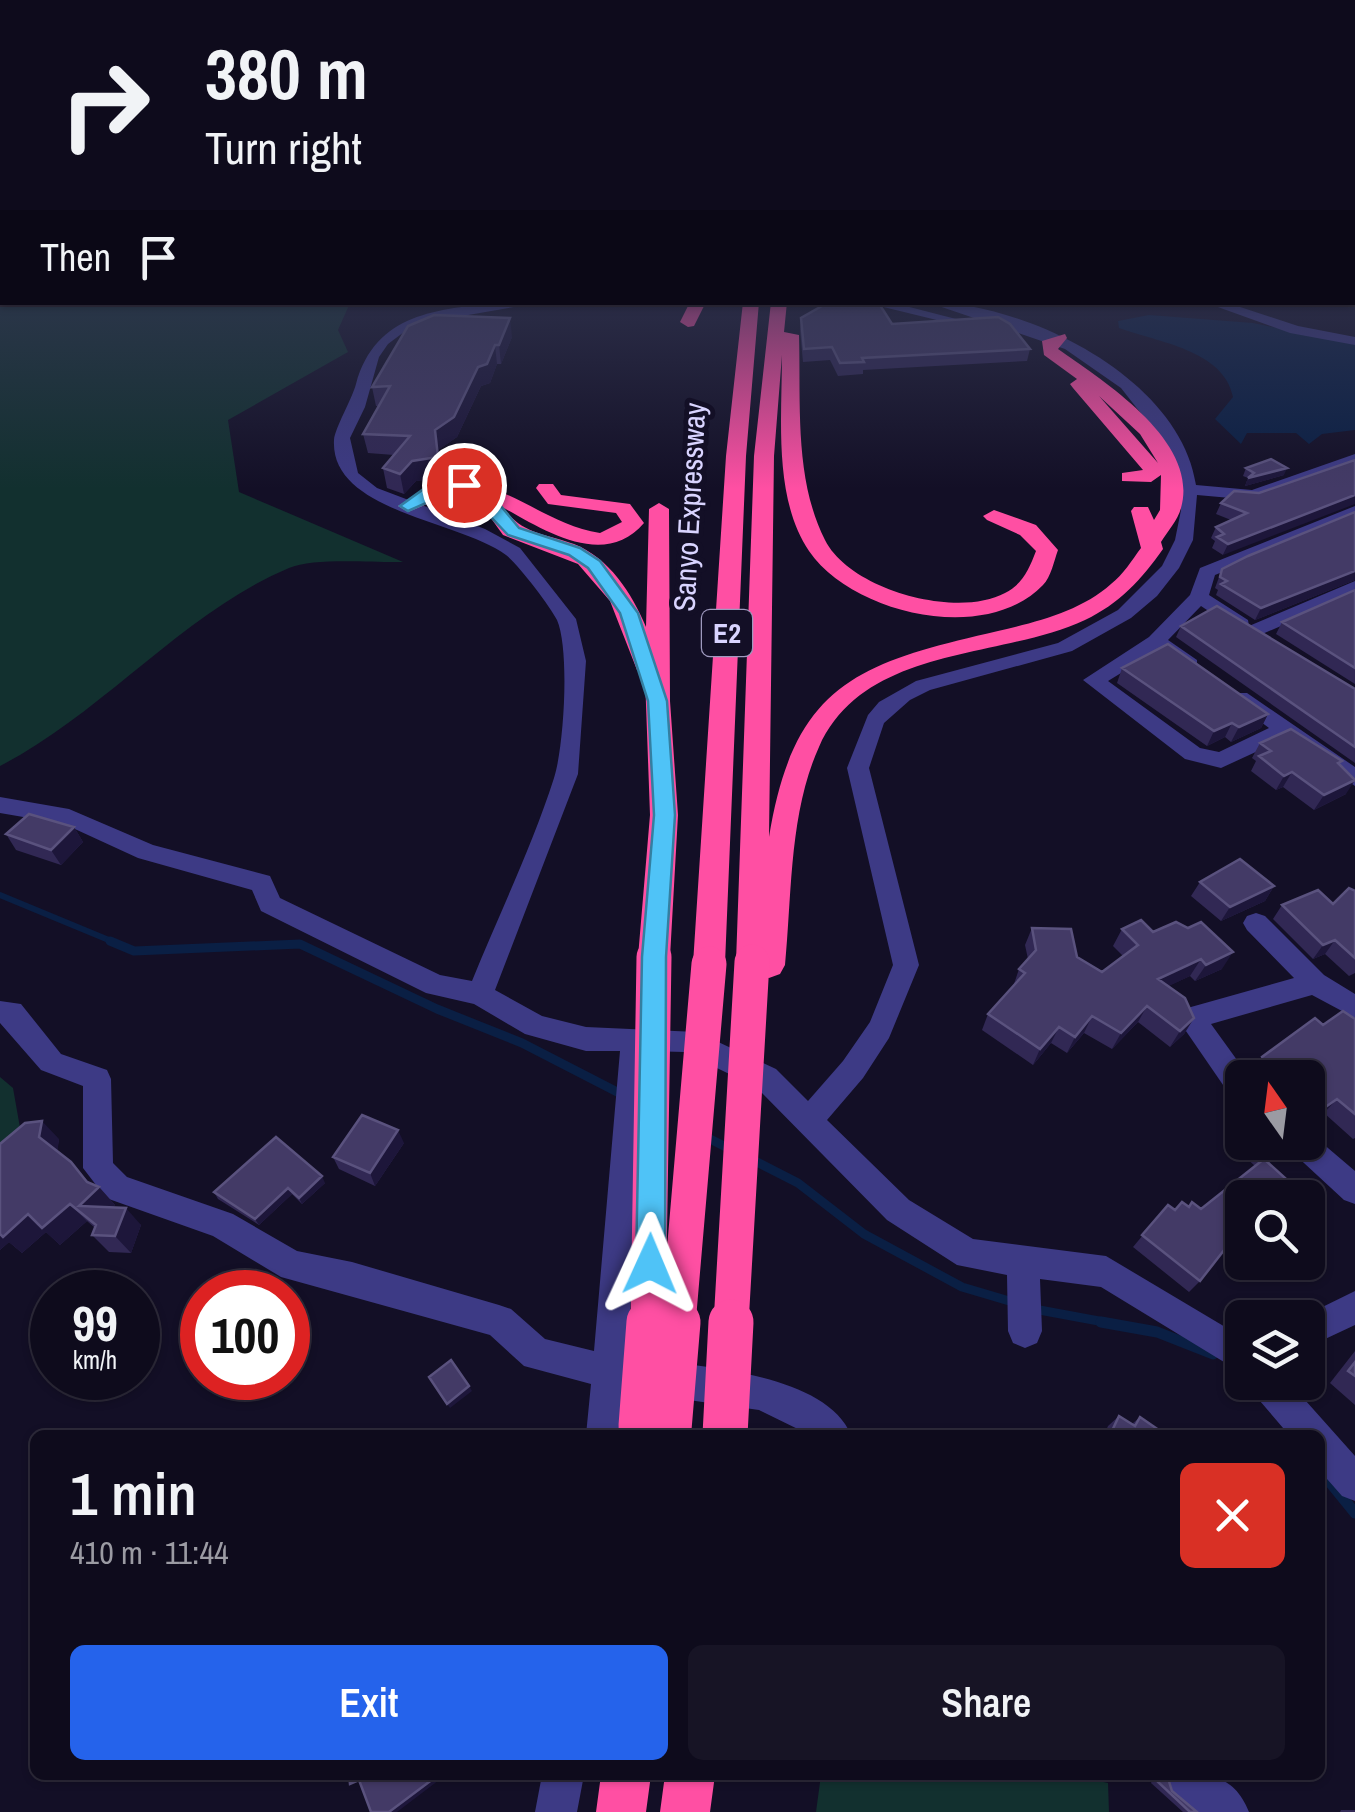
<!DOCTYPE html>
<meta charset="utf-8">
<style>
:root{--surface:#0e0b1c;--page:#171425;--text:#f1f3f6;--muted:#9b9ba3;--line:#2e2b3b;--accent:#2563eb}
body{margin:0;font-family:"Archivo Narrow",sans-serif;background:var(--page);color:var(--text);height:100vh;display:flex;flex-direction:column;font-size:38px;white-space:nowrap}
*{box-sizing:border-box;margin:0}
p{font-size:32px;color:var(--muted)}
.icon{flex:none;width:55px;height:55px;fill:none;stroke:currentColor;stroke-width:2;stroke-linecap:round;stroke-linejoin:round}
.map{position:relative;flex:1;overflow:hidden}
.sheet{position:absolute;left:30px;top:1430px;width:1295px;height:350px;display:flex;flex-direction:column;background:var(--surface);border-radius:15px;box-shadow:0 2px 8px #0004,0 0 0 2px var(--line)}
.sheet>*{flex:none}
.top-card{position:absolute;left:0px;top:0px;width:1355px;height:305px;box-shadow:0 2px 8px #0004,0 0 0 2px var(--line);background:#0e0b1c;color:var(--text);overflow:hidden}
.needle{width:65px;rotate:346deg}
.fabs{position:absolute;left:1225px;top:1060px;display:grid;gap:20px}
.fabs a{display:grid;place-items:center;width:100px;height:100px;border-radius:15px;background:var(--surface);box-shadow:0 2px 8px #0004,0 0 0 2px var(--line);font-size:50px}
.speed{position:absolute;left:30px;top:1270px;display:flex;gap:20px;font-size:50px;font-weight:700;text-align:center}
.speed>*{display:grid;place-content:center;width:130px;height:130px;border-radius:50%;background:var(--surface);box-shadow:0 2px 8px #0004,0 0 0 2px var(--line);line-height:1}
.speed small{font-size:25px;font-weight:400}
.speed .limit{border:15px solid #d22;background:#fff;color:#111}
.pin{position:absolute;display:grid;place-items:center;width:85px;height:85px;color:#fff;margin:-42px;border:5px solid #fff;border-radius:50%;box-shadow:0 2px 10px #0007}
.me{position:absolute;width:110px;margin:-55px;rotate:1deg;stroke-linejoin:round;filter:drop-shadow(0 0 8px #0008)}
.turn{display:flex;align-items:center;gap:35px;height:210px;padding:0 40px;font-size:45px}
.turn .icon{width:130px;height:130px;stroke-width:2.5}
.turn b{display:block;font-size:70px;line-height:85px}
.then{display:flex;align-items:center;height:95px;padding:0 40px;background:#0003;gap:20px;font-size:38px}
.round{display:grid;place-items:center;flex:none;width:105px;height:105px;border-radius:15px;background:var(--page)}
.headline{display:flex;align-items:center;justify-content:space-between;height:170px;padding:0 40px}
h1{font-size:60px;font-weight:600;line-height:75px}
.primary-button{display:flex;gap:20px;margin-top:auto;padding:20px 40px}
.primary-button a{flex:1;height:115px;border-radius:15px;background:var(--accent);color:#fff;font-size:40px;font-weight:600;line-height:115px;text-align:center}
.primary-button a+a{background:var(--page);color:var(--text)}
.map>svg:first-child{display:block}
</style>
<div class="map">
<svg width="1355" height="1812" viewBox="0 0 1355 1812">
<rect width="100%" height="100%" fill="#130f26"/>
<path fill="#12302f" d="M0 236 2 302 350 303 338 330 348 352 228 420 239 492 403 562C375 563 314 557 289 568 184 612 103 713 0 766Z
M0 1077 13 1088 22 1139 0 1156Z
M821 1775H1071L1108 1783 1109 1812H816Z"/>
<path fill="#0a1f44" d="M1149 315 1253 323 1355 344V430L1322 434 1309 444 1296 433H1247L1241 444 1215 419 1233 397C1224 350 1157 342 1119 328L1118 321Z"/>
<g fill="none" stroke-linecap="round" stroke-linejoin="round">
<path stroke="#0a1f44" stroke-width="6" d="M0 895 116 943"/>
<path stroke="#0a1f44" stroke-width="9" d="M110 941 134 951 300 944 437 1009 522 1043 625 1096
M704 1136 732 1150
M749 1158 798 1183 864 1234 962 1287 1016 1303
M1034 1309 1115 1324"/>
<path stroke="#0a1f44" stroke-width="11" d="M1101 1322 1157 1332 1213 1354
M1320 1470 1355 1513"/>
<path fill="#3d3a85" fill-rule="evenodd" d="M501 302H543L445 319 404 332 388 344 379 357 365 407 350 438 358 473 377 488 485 529 520 548 576 619 586 661 578 774 495 990 542 1016 586 1027 697 1032 776 1069 808 1101 843 1061 870 1022 893 965 847 768 868 715 879 702 916 681 1058 643 1118 610 1162 566 1175 540 1181 510 1178 478 1165 444 1121 388 1065 349 927 302C1024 302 1180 377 1196 485L1252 490 1355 454V465L1253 500 1197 495 1193 540 1179 568 1157 596 1131 618 1072 651 930 690 910 700 884 723 869 768 919 965 889 1038 863 1078 827 1120 909 1200 973 1239 1106 1256 1242 1337V1373L1101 1287 1040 1279 1042 1331 1037 1343 1025 1348 1013 1343 1008 1331 1007 1275 957 1265 887 1220 756 1087 684 1052 648 1051 627 1357C688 1366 824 1370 851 1435H810L759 1410 625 1391 622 1435H586L591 1384 524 1366 490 1335 281 1277 213 1236 106 1198 83 1168V1086L41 1070 0 1023V1001L21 1004 61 1054 107 1070 111 1079 113 1163 127 1177 233 1214 297 1251 352 1262 499 1305 511 1309 545 1339 594 1351 620 1051H586L525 1034 474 1004 426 993 261 911 252 890 138 858 64 824 0 813V797L69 809 153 845 270 876 280 898 440 975 472 981C499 914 532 847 554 778 564 747 570 650 557 620 550 606 518 564 506 555 459 520 330 512 334 440 335 428 352 399 356 384 376 312 437 310 501 302Z
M863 302H890L956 319 949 323Z
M1204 302H1225L1298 326 1355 337V345L1290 333Z
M1355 506V517L1215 575 1209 595 1248 620 1249 626 1355 581V594L1253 638 1246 636 1245 629 1234 628 1201 606 1168 640 1197 660V668H1183L1157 651 1108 681 1200 748 1219 752 1269 728 1229 698 1233 693H1247L1355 767V786L1284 739 1221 768 1185 759 1083 680 1149 637 1190 595 1200 568Z
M1256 913 1265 916 1324 975 1355 994V1018L1312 995 1211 1024 1250 1078H1242V1101L1232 1098 1177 1018 1181 1010 1191 1007 1294 978 1247 930 1243 923 1247 916Z
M1308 1131 1355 1171V1204L1344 1200 1291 1151 1286 1142H1308Z
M1355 1291V1325L1308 1347V1318H1300Z
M1249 1382H1289L1355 1456V1501L1342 1496 1320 1471V1435H1289L1254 1394Z
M542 1775H584L577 1812H535Z
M1163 1775C1202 1775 1232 1769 1249 1812H1195L1169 1790Z"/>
<path fill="#ff4fa3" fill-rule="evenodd" d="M690 302H706L694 326 688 327 680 322Z
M743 302H759L746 456 725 964 720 973 709 977 698 973 693 964 726 456Z
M771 302H787L784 332 799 335C801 402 794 479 825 540 850 590 957 619 1005 593 1023 584 1029 569 1036 551L1020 535 987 520 983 516 994 510 1036 525 1058 550C1054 561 1051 577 1043 585 986 645 852 614 809 551 773 498 782 416 782 355L774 456 769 837C794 683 859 663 998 631 1037 622 1081 611 1111 584 1123 575 1132 560 1141 548L1131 511 1134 507H1148L1154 520 1160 510 1161 475 1151 482 1122 481V473L1143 470 1073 388 1070 384 1077 379 1044 355 1042 341 1065 334 1067 338 1058 349C1103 381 1200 441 1181 508 1178 520 1167 532 1161 542L1163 549C1142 579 1119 604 1085 620 999 660 865 645 819 747 789 813 792 895 785 965L780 974 769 978 741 971 736 962 754 456ZM1099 396 1140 434 1158 463Z
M459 482C512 485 547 525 600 533L622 522 616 513 548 504 536 488 539 484H553L561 495 630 504 644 523C605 569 545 531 504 508 521 534 547 534 574 544 609 558 632 593 646 627L649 509 659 503 669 509 670 701 678 815 670 957 665 966 654 969 643 966 638 957 650 815 645 677 637 670 610 601 578 564 503 535 480 503 466 495 444 497 408 512 398 506 419 493Z
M601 1775H651L646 1812H596Z
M665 1775H715L710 1812H660Z"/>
<path stroke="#ff4fa3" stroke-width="35" d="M648 1324 654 957
M678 1324 709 964
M731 1324 752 962"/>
<path stroke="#ff4fa3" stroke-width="45" d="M641 1426 649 1322
M669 1429 678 1322
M725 1435 731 1322"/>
</g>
<path fill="#312854" d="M801 318 892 324 1030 349 1027 361 863 370V374L838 376 830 360 803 362 800 330Z
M512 337 501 364H497L490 383 481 386 457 437 438 450 441 478 416 481 404 494 387 488 383 468 394 455 368 453 363 434 379 406H376L372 387Z
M1246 468 1284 475 1245 486 1248 478 1243 476Z
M1259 493 1223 555 1212 548 1215 541 1211 538 1216 527 1231 520 1216 514 1221 503Z
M1355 512V580L1255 620 1216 595 1218 590 1215 588 1222 569Z
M1355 590V684L1276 634 1282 622Z
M1181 626 1355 689V763L1176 637Z
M1122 668 1268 714 1261 728 1231 742 1225 737 1207 746 1117 683Z
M1260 743 1340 765 1346 794 1314 810 1283 787 1276 790 1251 771 1256 761 1252 758Z
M74 827 83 842 61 865 16 850 6 834Z
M1200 882 1274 886 1265 901 1221 921 1191 896Z
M1355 891V973L1349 976 1325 954 1313 959 1273 919 1282 905 1333 904Z
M1032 928 1102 972 1123 956 1113 946 1122 929 1153 932 1222 969 1195 981 1190 976 1168 986 1194 1018 1184 1034 1170 1047 1138 1022 1112 1049 1084 1033 1067 1053 1051 1043 1033 1065 982 1030 988 1014 1013 987 1019 969 1028 959 1025 945Z
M1355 1019V1138L1353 1139 1324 1113 1308 1078H1252L1250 1072 1262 1057 1323 1025Z
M1242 1136V1142H1292L1282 1154 1269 1163 1242 1198V1230L1241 1229 1200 1281 1189 1292 1133 1247 1168 1205 1175 1210 1189 1207 1201 1209 1255 1166 1234 1147Z
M59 1139 57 1151 91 1184 99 1187 115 1205 113 1207 141 1225 131 1253 109 1252 92 1235 95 1228 87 1221 60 1245 46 1232 22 1253 9 1242 0 1250V1144Z
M404 1143 375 1186 339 1169 333 1157Z
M325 1183 302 1204 292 1194 259 1225 218 1199 214 1192Z
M1355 1351V1405L1330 1383Z
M1119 1416 1132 1424 1140 1417 1166 1435H1104L1108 1426Z
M1154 1775H1167L1172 1791 1197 1812H1183L1151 1783Z
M1341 1810H1355V1812H1340Z"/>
<path fill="#1d163a" d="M1355 273V290H1352V278Z
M510 318 512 337 501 364 499 345Z
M495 345 497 364 490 383 481 386 457 437 438 450 441 478 416 481 404 494 400 474 435 430Z
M1287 468 1284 475 1245 486 1248 478Z
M1355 495V504L1223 555 1228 544Z
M1355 571V580L1255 620 1261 608Z
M1268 714 1261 728 1231 742 1239 727Z
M1232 723 1225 737 1207 746 1214 731Z
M1292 772 1283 787 1276 790 1284 776Z
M1355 780 1346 794 1314 810 1324 795Z
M74 827 83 842 61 865 51 850Z
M1274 886 1265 901 1221 921 1230 907Z
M1335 940 1325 954 1313 959 1323 945Z
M1233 952 1222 969 1195 981 1206 965Z
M1201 959 1190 976 1148 996 1158 979Z
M1147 1006 1138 1022 1112 1049 1121 1033Z
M1092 1016 1084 1033 1067 1053 1075 1037Z
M1194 1018 1184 1034 1170 1047 1180 1031Z
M1059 1027 1051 1043 1033 1065 1040 1049Z
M1337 1099 1324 1113 1308 1125V1119Z
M42 1121 59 1139 57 1155 39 1137Z
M398 1130 404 1143 375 1186 370 1173Z
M1291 1142 1282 1154 1260 1170 1272 1156Z
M71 1162 96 1190 99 1187 115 1205 96 1223 79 1206 87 1182Z
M322 1176 325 1183 302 1204 299 1198Z
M288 1188 292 1194 259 1225 255 1219Z
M70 1204 87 1221 60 1245 46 1232 22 1253 9 1242 0 1250V1234L28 1214Z
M126 1208 141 1225 131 1253 115 1236Z
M469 1386 472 1391 450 1408 447 1404Z
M436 1775H442L443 1777 397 1812H389Z"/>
<path fill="#433a66" stroke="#5a527e" stroke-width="2.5" d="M1352 236H1355L1354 273 1352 272Z
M829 302H878L892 324 998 317 1010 324 1030 349 862 358 864 362 840 363 832 347 804 349 801 318Z
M434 315 510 318 499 345H495L487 364 478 367 454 417 435 430 438 457 412 461 400 474 383 468 410 436 363 434 390 386 372 387 408 326Z
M1271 459 1287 468 1248 478 1254 473 1246 468Z
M1355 460V495L1228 544 1217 537 1224 534 1216 527 1247 513 1221 503 1234 491 1259 493Z
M1355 512V571L1261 608 1221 584 1227 581 1220 577 1222 569 1248 556Z
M1355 590V668L1282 622Z
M1217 606 1355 689V747L1181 626Z
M1168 644 1268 714 1239 727 1232 723 1214 731 1122 668Z
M1291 729 1342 761 1338 763 1355 780 1324 795 1292 772 1284 776 1259 756 1271 751 1260 743Z
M29 814 74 827 51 850 6 834Z
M1240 859 1274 886 1230 907 1200 882Z
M1349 888 1355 891V958L1335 940 1323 945 1282 905 1318 890 1333 904Z
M1141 920 1153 932 1176 922 1188 928 1201 922 1233 952 1206 965 1201 959 1158 979 1185 998 1194 1018 1180 1031 1147 1006 1121 1033 1092 1016 1075 1037 1059 1027 1040 1049 988 1014 1025 973 1019 969 1036 950 1032 928 1071 929 1077 957 1102 972 1138 945 1122 929Z
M1343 1011 1355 1019V1114L1337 1099 1308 1119V1078H1272L1262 1057 1315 1018 1323 1025Z
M362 1115 398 1130 370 1173 333 1157Z
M42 1121 39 1137 71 1162 87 1182 99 1187 79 1206 126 1208 115 1236 92 1235 96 1225 70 1204 42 1228 28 1214 3 1237 0 1234V1144L25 1123Z
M276 1137 322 1176 299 1198 288 1188 255 1219 214 1192Z
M1257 1142H1291L1272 1156Z
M1264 1159 1295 1187 1290 1192 1296 1198H1242V1227L1200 1281 1142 1235 1168 1205 1175 1210 1182 1202 1189 1207 1192 1202 1201 1209Z
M451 1360 469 1386 447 1404 429 1377Z
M1355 1362V1376L1348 1371Z
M1119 1416 1135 1426 1140 1417 1166 1435H1110Z
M349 1775H436L437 1776 389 1812H371L359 1780 350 1784Z
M1161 1775H1167L1172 1791 1197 1812H1190L1158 1782Z"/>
<linearGradient id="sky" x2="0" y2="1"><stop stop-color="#0a0815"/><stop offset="0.48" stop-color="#333752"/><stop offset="1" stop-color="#333752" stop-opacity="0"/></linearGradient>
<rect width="1355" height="489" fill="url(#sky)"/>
<path fill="#4fc3f7" stroke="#337fa1" stroke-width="2.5" d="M464 481 491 494 519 528 580 548 600 561 638 613 667 701 675 815 666 957 665 1264 661 1275 650 1279 640 1275 636 1264 642 957 654 815 648 701 620 613 588 568 569 555 508 535 471 496H442L408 511 400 506 425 488Z"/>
<g text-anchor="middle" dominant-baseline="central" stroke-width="10" stroke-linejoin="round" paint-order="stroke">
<rect fill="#130f26" stroke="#9e99be" stroke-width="2.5" x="702" y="610" width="50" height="46" rx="8"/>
<g font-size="28" font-weight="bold" fill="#d9d4ff">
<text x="727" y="633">E2</text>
</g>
<g font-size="30" fill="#d9d4ff" stroke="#130f26">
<text transform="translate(689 507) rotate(-87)">Sanyo Expressway</text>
</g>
</g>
</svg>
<div class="fabs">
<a><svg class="needle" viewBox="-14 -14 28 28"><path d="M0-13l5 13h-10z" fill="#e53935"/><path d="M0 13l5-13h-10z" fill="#9b9ba3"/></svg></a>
<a><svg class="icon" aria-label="search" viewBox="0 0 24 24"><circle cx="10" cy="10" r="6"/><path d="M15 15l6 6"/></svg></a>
<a><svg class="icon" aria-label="layers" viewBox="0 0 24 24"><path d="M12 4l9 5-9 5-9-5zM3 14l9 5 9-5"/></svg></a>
</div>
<div class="speed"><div>99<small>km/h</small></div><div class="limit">100</div></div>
<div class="pin" style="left:464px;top:485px;background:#d93025"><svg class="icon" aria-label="arrive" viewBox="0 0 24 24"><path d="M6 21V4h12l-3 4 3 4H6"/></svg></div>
<svg class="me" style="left:650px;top:1264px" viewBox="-20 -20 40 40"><path d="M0-17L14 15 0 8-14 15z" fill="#4fc3f7" stroke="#fff" stroke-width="4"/></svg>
<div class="top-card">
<div class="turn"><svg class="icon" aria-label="right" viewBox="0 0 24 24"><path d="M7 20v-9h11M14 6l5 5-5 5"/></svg><div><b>380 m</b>Turn right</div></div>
<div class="then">Then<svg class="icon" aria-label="arrive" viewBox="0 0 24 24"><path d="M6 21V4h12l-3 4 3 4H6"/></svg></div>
</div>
<section class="sheet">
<div class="headline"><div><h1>1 min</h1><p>410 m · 11:44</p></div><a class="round" style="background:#d93025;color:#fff"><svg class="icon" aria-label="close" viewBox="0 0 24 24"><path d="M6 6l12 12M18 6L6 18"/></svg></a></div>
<div class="primary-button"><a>Exit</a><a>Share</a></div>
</section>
</div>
